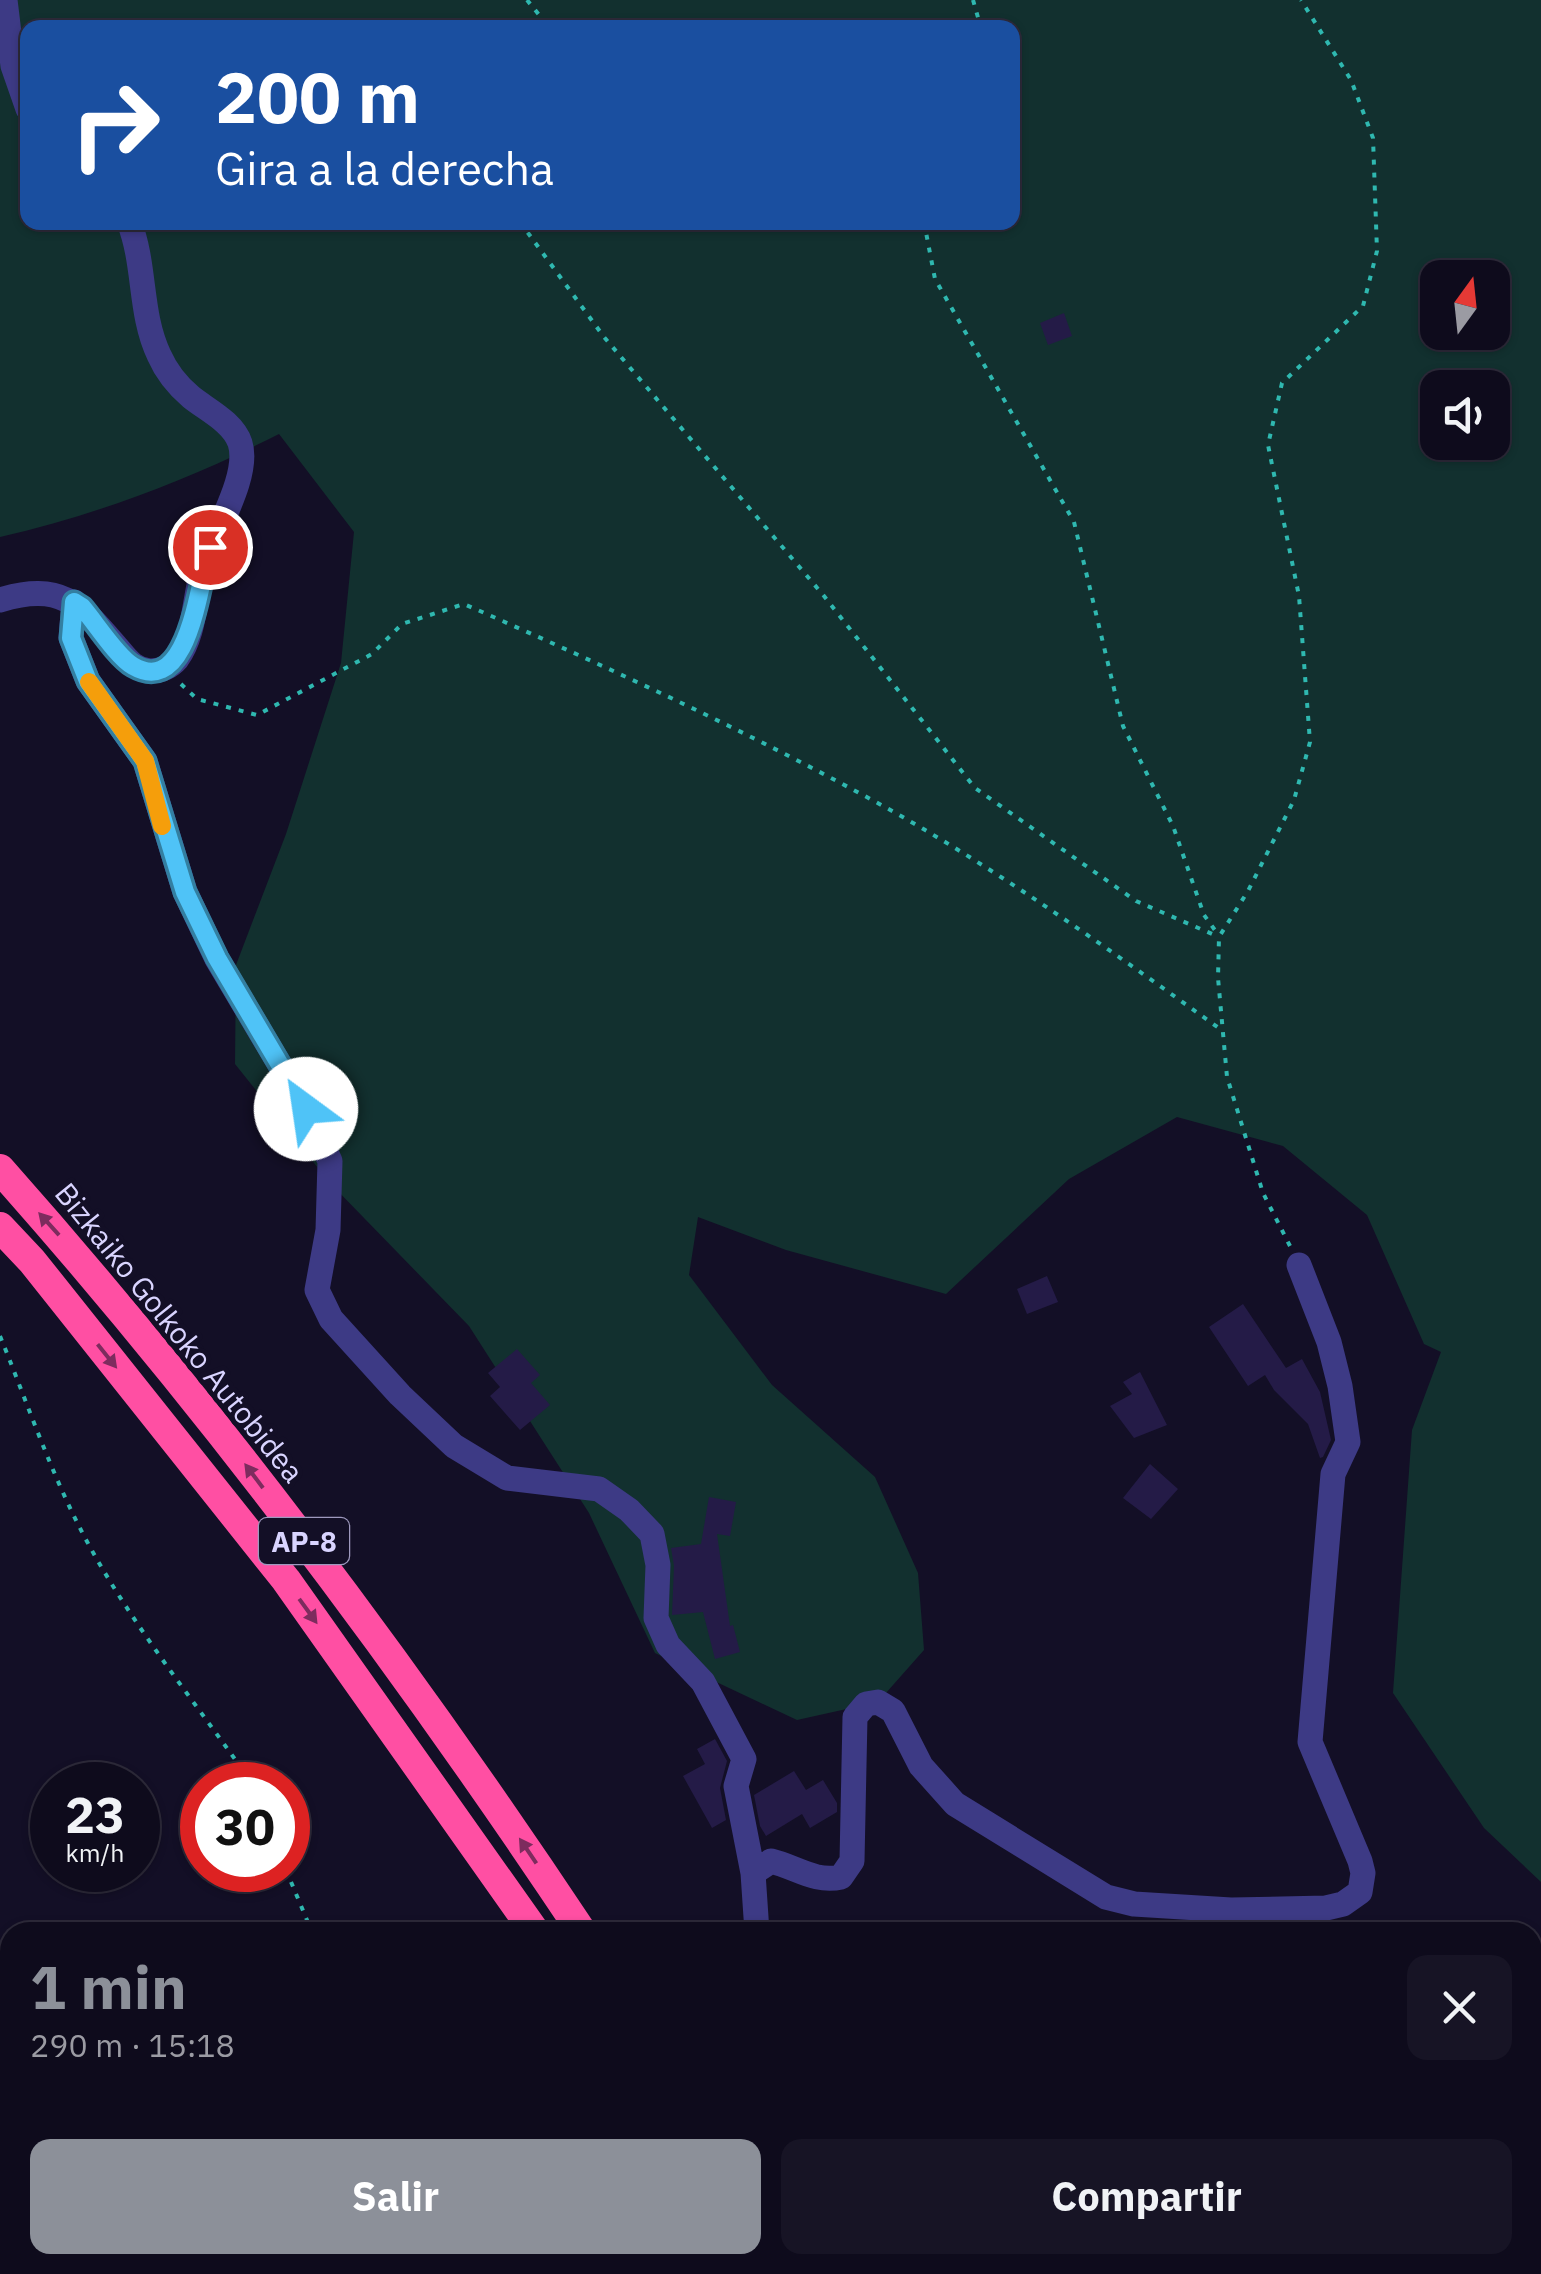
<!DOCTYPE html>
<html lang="es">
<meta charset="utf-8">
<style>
:root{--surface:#0e0b1c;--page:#171425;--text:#f1f3f6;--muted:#9b9ba3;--line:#2e2b3b;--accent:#8c9099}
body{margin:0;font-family:"IBM Plex Sans",sans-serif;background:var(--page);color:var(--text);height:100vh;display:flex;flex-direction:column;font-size:38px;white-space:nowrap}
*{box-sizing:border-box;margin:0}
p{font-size:32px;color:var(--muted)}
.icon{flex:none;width:55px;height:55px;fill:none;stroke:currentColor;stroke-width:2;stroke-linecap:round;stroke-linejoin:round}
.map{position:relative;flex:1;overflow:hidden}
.panel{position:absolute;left:0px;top:1922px;width:1542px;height:352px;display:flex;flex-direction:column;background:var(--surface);border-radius:30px 30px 0 0;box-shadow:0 2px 8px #0004,0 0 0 2px var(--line)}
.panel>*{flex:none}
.banner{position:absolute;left:20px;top:20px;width:1000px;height:210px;border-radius:20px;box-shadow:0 2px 8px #0004,0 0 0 2px var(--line);background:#1a4fa0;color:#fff;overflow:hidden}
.needle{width:65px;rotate:15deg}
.controls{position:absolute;left:1420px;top:260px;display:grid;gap:20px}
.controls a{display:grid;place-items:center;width:90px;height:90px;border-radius:20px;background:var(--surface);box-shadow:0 2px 8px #0004,0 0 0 2px var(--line);font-size:50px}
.speed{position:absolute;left:30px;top:1762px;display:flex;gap:20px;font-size:50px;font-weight:700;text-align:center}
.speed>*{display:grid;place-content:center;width:130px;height:130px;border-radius:50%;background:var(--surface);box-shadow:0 2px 8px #0004,0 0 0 2px var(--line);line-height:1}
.speed small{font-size:25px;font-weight:400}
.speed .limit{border:15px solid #d22;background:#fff;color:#111}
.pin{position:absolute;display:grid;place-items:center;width:85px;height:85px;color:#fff;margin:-42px;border:5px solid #fff;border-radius:50%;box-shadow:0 2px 10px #0007}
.me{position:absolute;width:110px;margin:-55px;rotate:329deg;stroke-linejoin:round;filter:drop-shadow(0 0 8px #0008)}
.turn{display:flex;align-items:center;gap:35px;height:210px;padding:0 30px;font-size:45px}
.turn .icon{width:130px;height:130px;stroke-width:2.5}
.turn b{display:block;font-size:70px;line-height:85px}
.round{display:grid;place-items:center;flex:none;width:105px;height:105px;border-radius:20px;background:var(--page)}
.head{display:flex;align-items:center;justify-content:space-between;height:170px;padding:0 30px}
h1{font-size:60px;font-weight:800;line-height:75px;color:var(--accent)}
.primary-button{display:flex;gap:20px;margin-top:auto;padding:20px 30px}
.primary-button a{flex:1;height:115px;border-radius:20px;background:var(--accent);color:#fff;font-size:40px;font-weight:800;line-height:115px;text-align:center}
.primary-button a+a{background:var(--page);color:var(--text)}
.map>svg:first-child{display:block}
</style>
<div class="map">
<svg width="1541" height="2274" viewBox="0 0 1541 2274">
<rect width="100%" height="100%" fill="#130f26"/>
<path fill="#12302f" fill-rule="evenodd" d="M0 0H1541V1882L1484 1828 1393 1693 1412 1430 1441 1352 1424 1344 1367 1215 1283 1146 1177 1117 1069 1179 946 1294 786 1250 698 1217 689 1275 772 1385 875 1477 918 1573 924 1650 878 1702 797 1720 655 1653 589 1513 469 1326 330 1183 235 1064 236 965 286 834 341 663 354 532 279 434C190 479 97 515 0 537ZM28 28H1012V222H28ZM1438 278H1492V332H1438ZM1438 388H1492V442H1438Z"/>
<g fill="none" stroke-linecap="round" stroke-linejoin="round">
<path stroke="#0a1f44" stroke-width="5" d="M1538 2062 1541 2061"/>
</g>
<path fill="#241b47" d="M1064 313 1072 336 1048 345 1040 323Z
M1047 1276 1058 1302 1027 1314 1017 1289Z
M1243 1304 1286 1368 1302 1359 1320 1392 1331 1440 1323 1457 1320 1458 1308 1424 1274 1390 1265 1375 1248 1386 1209 1327Z
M517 1349 540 1375 531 1383 550 1405 520 1430 490 1396 500 1387 488 1373Z
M1140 1372 1167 1425 1134 1438 1110 1406 1132 1394 1123 1382Z
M1150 1464 1178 1489 1151 1519 1123 1498Z
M709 1497 736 1502 730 1536 717 1534 730 1626 733 1625 740 1652 715 1659 703 1612 672 1615 674 1566 671 1548 701 1544Z
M715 1739 727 1761 720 1788 726 1820 712 1828 683 1776 705 1764 697 1749Z
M794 1771 806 1790 823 1780 837 1803V1812L810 1828 802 1814 766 1836 760 1826 754 1795Z
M1314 1924 1313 1932H1252L1253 1926Z"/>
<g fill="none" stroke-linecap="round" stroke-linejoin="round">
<path stroke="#2fb8b0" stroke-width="4" stroke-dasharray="5 8" stroke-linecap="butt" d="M527 0 540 16 536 28
M973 0 981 28
M520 222 604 337 824 596 975 788 1136 901 1219 937
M924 222 935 279 1074 522 1123 726 1173 826 1204 915 1217 933
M181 684 197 699 257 715 372 654 402 624 464 604C612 669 760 737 901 816 1013 880 1118 956 1223 1031
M1290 1246 1263 1193 1227 1077 1218 978 1219 937 1248 891 1294 800 1310 742 1299 596 1268 445 1282 383 1363 306 1377 251 1373 138 1351 80 1301 0
M0 1336C29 1407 53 1480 90 1547 133 1625 190 1696 242 1769L249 1785
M286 1870 312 1932
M447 2265 455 2274"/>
<path stroke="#3d3a85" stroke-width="25" d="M5 0 13 66 28 109
M0 600C64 581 81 606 120 651 129 662 136 670 150 671 161 671 170 667 177 659 195 634 194 601 202 572 211 537 251 477 240 443 233 422 207 410 191 397 178 386 166 371 159 355 139 313 146 265 129 222
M74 602 71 638 88 681 145 761 185 892 217 959 306 1109 330 1161 328 1230 317 1290 331 1319 400 1395 454 1446 507 1478 599 1489 629 1510 652 1534 658 1565 656 1618 668 1645 703 1682 744 1759 736 1786 753 1873
M757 1932 753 1873 771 1861C796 1867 815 1883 841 1877L852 1861 855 1717 866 1704 878 1702 893 1711 921 1766 955 1804 1106 1897 1134 1904 1231 1910 1326 1908 1343 1904 1360 1892 1363 1873 1360 1861 1310 1742 1333 1474 1348 1442 1340 1386 1329 1342 1299 1265
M936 2265 945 2274"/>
<path stroke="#ff4fa3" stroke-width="30" d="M0 1169C213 1409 405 1666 582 1932
M0 1227 32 1261 286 1580 535 1932
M782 2265 790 2274
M836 2265 844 2274"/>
</g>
<defs><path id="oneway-solid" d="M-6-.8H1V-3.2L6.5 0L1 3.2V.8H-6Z" transform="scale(2.5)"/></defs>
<g fill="#7d2c5e">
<use href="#oneway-solid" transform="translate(49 1224) rotate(-132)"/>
<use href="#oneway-solid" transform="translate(107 1356) rotate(51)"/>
<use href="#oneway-solid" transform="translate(254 1476) rotate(-127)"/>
<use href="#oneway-solid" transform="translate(308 1611) rotate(54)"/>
<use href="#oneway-solid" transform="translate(528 1851) rotate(-124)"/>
</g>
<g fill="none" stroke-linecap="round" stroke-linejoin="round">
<defs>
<path id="route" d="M210 547C199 579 190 699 133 666 117 657 95 622 82 607L74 602 71 638 88 681 145 761 185 892 217 958 306 1109"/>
</defs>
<use href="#route" stroke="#337fa1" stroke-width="25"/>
<use href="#route" stroke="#4fc3f7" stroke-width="18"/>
<path stroke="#f59e0b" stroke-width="18" d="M89 682 145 761 162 826"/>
</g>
<g text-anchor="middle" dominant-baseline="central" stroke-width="10" stroke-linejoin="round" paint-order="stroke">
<rect fill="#130f26" stroke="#9e99be" stroke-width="2.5" x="259" y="1518" width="90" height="46" rx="8"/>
<g font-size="28" font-weight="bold" fill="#d9d4ff">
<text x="304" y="1541">AP-8</text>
</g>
<g font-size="30" fill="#d9d4ff" stroke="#130f26">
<text transform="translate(180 1332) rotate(51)">Bizkaiko Golkoko Autobidea</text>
</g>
</g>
</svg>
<div class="controls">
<a><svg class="needle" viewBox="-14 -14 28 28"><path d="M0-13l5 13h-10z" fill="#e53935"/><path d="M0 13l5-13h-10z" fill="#9b9ba3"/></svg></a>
<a><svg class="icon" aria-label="sound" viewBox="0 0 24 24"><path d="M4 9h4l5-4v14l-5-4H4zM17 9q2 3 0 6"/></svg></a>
</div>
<div class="speed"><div>23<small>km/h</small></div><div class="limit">30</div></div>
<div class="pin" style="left:210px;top:547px;background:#d93025"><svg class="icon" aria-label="arrive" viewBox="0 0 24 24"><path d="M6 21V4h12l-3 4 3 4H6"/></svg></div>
<svg class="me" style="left:306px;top:1109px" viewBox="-20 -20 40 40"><circle r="19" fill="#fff"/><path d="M0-13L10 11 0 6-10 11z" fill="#4fc3f7"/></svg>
<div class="banner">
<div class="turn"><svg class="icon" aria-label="right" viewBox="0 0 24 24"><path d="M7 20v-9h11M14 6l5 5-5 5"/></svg><div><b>200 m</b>Gira a la derecha</div></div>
</div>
<section class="panel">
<div class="head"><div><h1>1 min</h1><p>290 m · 15:18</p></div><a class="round"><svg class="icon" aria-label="close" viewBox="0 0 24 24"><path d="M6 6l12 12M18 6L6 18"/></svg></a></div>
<div class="primary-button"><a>Salir</a><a>Compartir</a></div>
</section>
</div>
